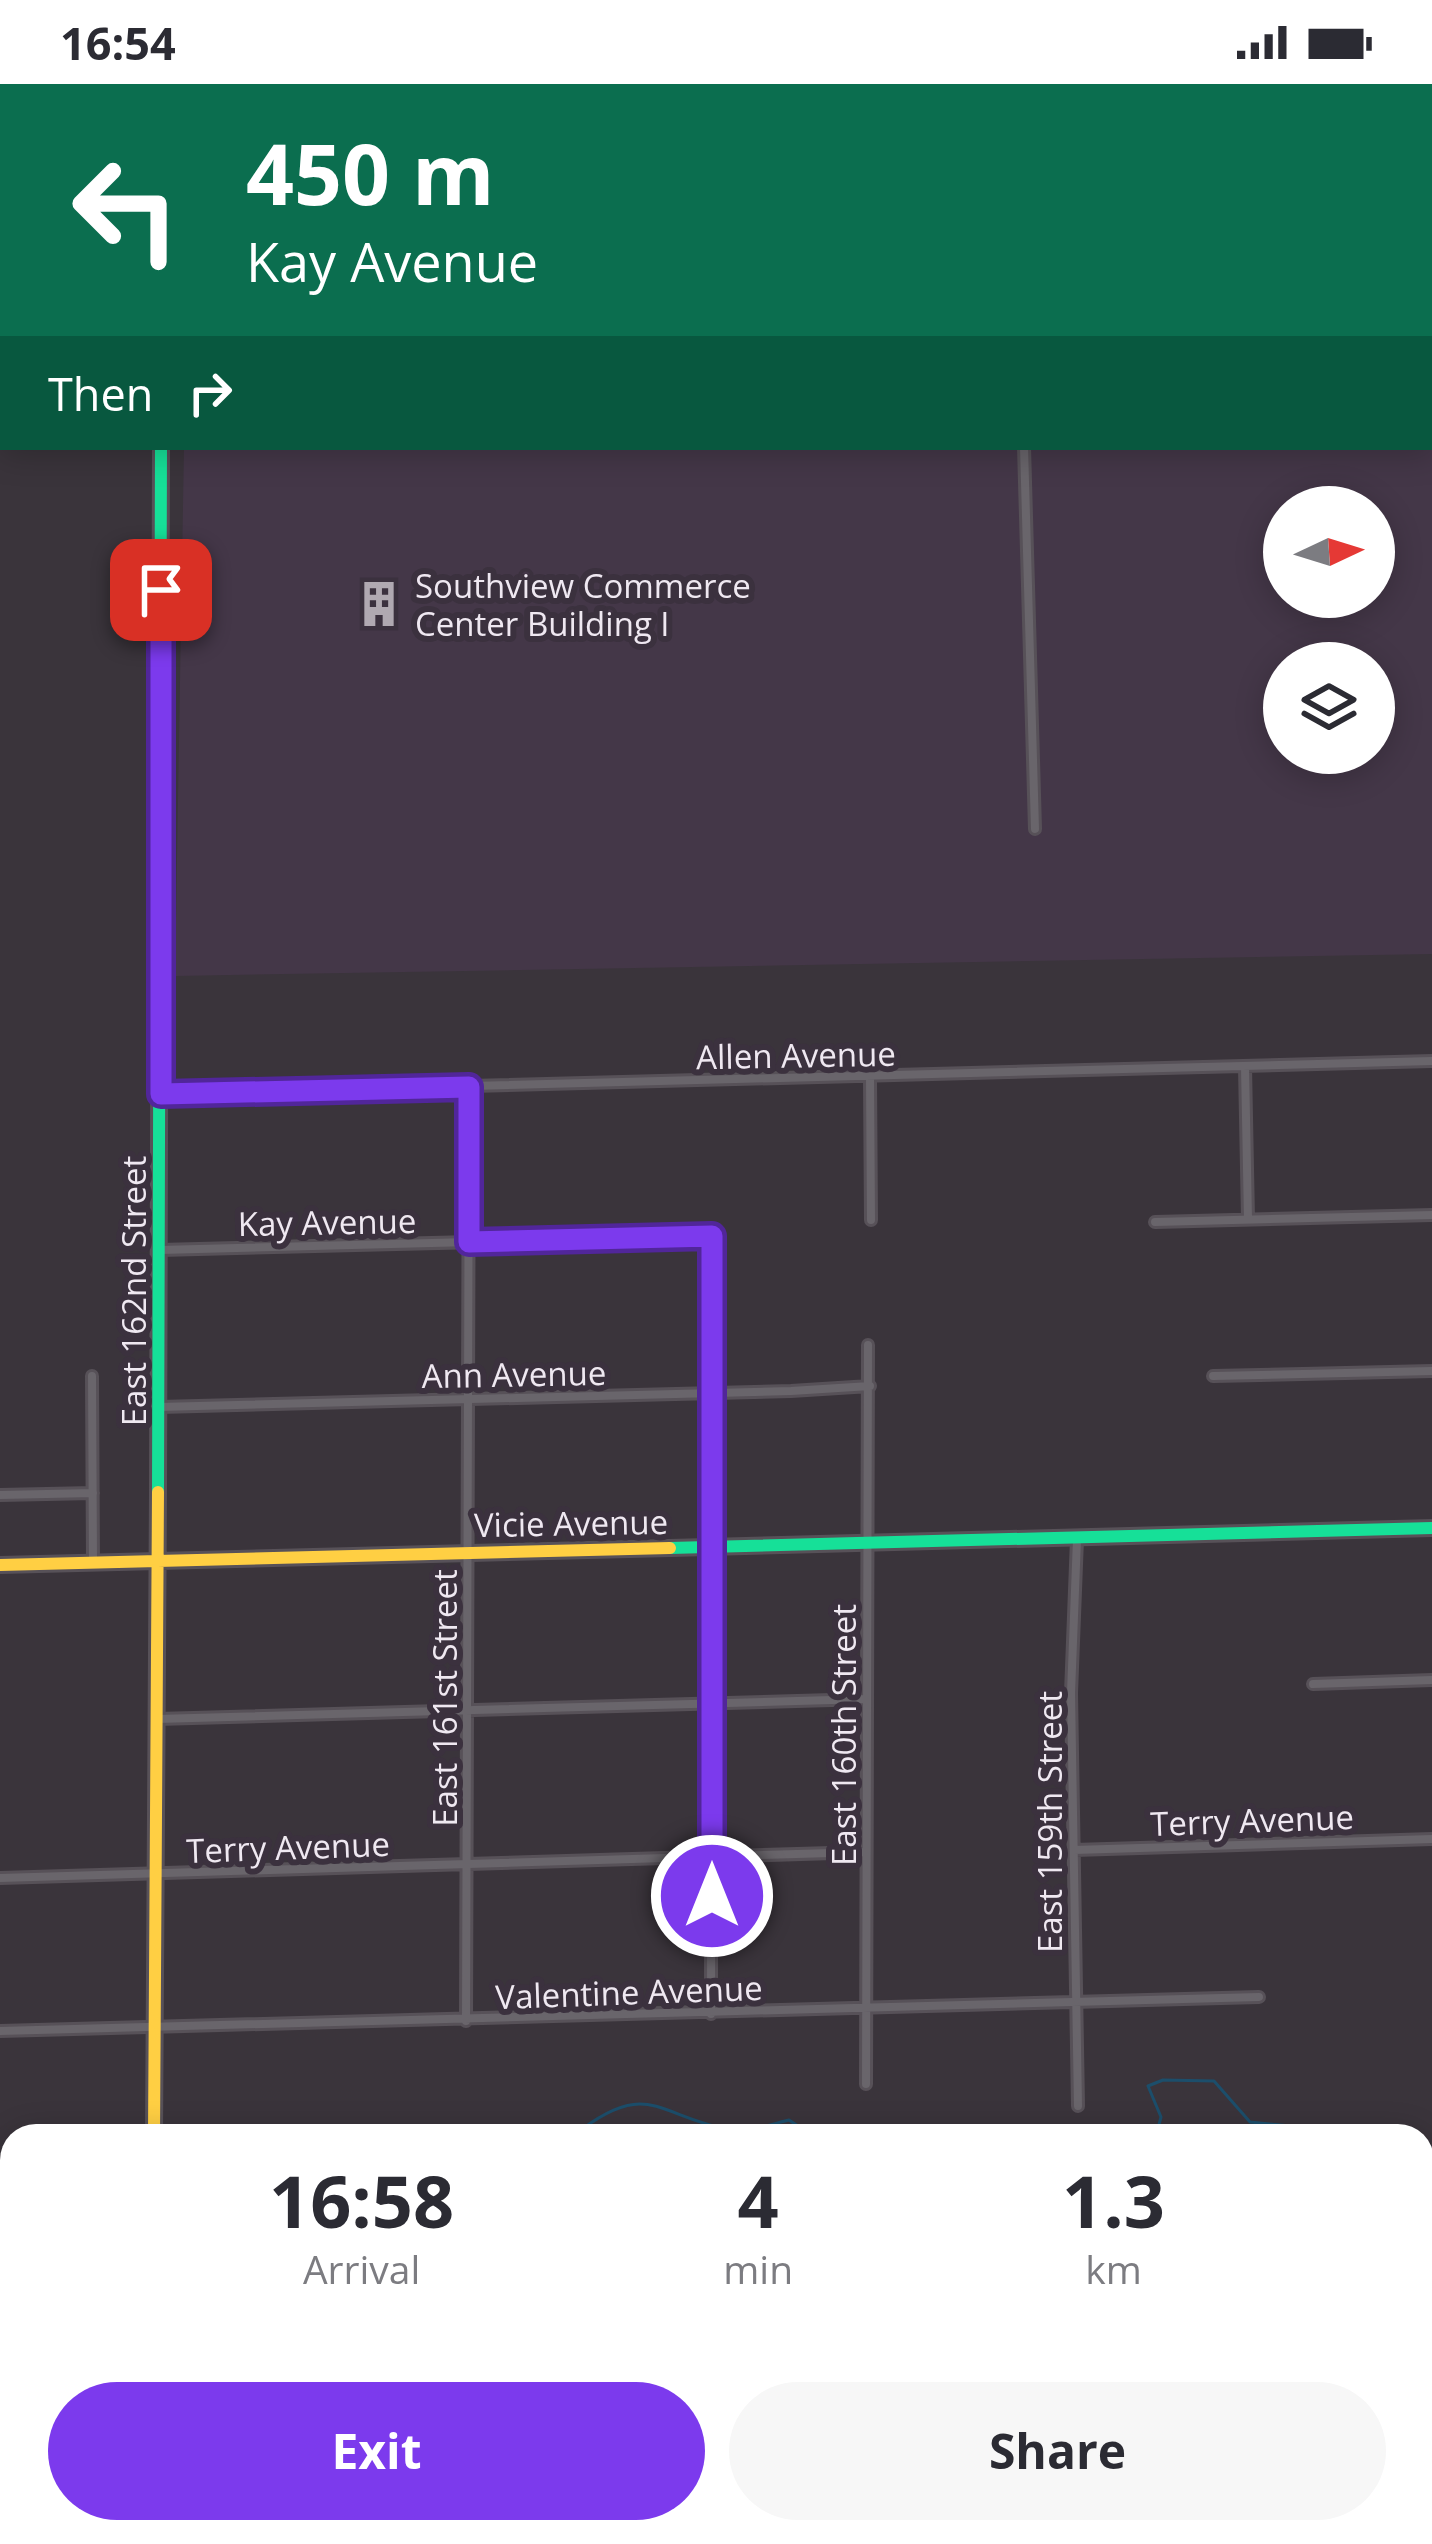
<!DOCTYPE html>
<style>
:root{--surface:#fff;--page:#f7f7f7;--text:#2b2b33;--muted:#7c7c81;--accent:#7c3aed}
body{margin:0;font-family:"Open Sans",sans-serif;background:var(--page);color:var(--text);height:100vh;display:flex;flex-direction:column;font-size:45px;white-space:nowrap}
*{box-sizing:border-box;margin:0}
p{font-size:39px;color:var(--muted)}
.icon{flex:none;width:66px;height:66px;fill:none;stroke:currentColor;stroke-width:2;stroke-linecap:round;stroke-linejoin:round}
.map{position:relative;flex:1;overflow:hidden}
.sheet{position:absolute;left:0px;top:2040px;width:1434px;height:420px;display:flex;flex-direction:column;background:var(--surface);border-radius:36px 36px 0 0;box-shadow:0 6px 30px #0003}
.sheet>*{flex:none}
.guide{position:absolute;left:0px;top:0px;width:1434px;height:366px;box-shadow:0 6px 30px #0003;background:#0b6e4f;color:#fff;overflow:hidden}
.needle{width:78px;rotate:86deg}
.tools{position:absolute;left:1263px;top:402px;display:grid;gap:24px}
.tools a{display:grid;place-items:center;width:132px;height:132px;border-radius:50%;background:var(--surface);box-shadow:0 6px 30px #0003;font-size:60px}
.pin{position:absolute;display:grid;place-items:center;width:102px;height:102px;color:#fff;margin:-51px;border-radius:24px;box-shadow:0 6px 18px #0006}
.me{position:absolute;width:132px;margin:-66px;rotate:0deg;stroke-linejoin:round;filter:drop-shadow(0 0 9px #0008)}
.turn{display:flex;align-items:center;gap:42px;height:252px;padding:0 48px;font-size:54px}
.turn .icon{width:156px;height:156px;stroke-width:2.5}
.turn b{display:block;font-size:84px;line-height:102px}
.then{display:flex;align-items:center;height:114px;padding:0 48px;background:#0003;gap:24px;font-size:45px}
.eta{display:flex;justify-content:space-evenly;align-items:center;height:204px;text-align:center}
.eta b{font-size:72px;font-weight:700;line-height:84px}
.action{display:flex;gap:24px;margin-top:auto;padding:24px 48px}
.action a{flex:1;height:138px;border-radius:72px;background:var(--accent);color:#fff;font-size:48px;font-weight:700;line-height:138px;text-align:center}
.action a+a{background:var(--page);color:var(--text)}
.status{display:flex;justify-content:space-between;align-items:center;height:84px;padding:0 60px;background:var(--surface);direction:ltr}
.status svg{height:33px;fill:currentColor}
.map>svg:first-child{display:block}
</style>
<div class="status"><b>16:54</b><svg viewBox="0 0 49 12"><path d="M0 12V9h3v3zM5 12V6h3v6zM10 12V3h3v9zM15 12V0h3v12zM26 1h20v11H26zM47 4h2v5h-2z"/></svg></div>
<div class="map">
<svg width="1432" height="2460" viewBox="0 0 1432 2460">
<defs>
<pattern id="grass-tufts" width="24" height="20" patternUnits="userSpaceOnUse" patternTransform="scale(3)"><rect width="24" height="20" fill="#394d35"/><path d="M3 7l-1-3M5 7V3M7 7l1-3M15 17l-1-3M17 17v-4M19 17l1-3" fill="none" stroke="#566753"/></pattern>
</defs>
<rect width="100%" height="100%" fill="#3a343b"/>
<path fill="#443748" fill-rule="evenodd" d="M811 0H1432V870L175 892 184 363H1431V3H804ZM1284 423H1374V513H1284ZM1284 579H1374V669H1284Z"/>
<path fill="url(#grass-tufts)" d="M1432 2183V2397L1425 2402 1432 2412V2460H1030V2448H1422V2187Z"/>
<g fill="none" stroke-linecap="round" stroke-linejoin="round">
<path stroke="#1c4e6b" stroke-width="3" d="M573 2052C649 1991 658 2034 732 2046 749 2048 772 2040 789 2036L813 2052
M1101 2052 1106 2047 1112 2052
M1156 2052 1161 2033 1148 2002 1163 1996 1214 1997 1250 2038 1393 2052
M1422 2068 1432 2074
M0 2090 12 2097"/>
<defs>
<path id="street" d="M231 0V3
M973 0 974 3
M167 3V0
M340 3 348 0
M0 181 3 180
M1024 363 1035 745
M1245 983 1248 1135
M870 994 871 1136
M162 1010 1432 977
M1155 1138 1432 1131
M160 1166 712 1152 711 1930
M92 1292 93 1478
M1213 1292 1432 1287
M159 1323 791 1307 870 1302
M0 1411 93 1409
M1077 1455 1071 1609 1078 2022
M1313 1600 1432 1596
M157 1635 867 1615
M1074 1766 1432 1755
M0 1794 866 1768
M466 1937 469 1003
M0 1947 1259 1913
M866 2000 868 1261
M0 2292H12
M154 2448V2460
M456 2460 994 2458"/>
<path id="fast" d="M555 3 562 0
M626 3 633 0
M766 3 773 0
M0 231 3 230
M0 262 3 260
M158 1408 161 363
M670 1464 1432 1444"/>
<path id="slow" d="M0 1481 670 1464
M154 2052 158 1408"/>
<path id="jam" d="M0 317 3 316"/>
</defs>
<use href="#street" stroke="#575158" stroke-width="14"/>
<use href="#fast" stroke="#575158" stroke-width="18"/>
<use href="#slow" stroke="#575158" stroke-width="18"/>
<use href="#jam" stroke="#575158" stroke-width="18"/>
<use href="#street" stroke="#69656b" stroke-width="8"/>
<use href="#fast" stroke="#16e098" stroke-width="12"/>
<use href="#slow" stroke="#ffcf43" stroke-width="12"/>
<use href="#jam" stroke="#f24e42" stroke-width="12"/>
</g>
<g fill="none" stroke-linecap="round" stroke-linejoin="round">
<defs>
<path id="route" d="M161 506V1010L469 1003V1158L712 1152V1812"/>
</defs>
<use href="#route" stroke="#51269a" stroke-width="30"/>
<use href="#route" stroke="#7c3aed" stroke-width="21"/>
</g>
<defs>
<symbol id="building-bare" viewBox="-9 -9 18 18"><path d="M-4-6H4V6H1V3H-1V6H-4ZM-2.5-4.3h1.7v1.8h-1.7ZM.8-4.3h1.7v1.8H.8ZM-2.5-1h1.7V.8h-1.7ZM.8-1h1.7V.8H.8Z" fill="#b0a9b1" stroke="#3b313e" stroke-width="2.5" paint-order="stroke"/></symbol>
</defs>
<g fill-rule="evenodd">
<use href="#building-bare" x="346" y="487" width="66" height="66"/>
</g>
<g text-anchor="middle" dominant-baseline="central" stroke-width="12" stroke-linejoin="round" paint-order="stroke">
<g font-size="33" fill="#efe8f1" stroke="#3b313e" text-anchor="start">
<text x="415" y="501">Southview Commerce<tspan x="415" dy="38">Center Building I</tspan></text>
</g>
<g font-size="33" fill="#efe8f1" stroke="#3b313e">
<text transform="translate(796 971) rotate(-1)">Allen Avenue</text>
<text transform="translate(327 1138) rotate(-1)">Kay Avenue</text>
<text transform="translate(133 1207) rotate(-90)">East 162nd Street</text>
<text transform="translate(514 1290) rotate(-1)">Ann Avenue</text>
<text transform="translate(571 1439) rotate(-1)">Vicie Avenue</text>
<text transform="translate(444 1614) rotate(-90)">East 161st Street</text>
<text transform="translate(843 1651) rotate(-90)">East 160th Street</text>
<text transform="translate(1252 1736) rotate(-2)">Terry Avenue</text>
<text transform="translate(1049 1738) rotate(-90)">East 159th Street</text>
<text transform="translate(288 1763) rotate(-2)">Terry Avenue</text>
<text transform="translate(629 1908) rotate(-2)">Valentine Avenue</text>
</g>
</g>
</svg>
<div class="tools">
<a><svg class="needle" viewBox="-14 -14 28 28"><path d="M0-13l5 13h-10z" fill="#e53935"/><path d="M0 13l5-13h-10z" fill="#7c7c81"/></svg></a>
<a><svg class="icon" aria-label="layers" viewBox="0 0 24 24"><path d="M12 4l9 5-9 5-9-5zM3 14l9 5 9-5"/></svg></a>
</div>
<div class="pin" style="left:161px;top:506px;background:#d93025"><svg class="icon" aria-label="arrive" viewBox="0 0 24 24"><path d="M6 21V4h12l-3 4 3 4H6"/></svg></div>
<svg class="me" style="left:712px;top:1812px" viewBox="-20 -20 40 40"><circle r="17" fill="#7c3aed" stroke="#fff" stroke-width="3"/><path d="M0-11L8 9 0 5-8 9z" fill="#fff"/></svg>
<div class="guide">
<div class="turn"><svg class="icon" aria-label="left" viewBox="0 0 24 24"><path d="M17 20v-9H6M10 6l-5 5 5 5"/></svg><div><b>450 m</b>Kay Avenue</div></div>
<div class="then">Then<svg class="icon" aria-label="right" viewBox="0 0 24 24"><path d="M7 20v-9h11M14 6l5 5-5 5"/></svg></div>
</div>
<section class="sheet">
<div class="eta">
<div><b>16:58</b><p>Arrival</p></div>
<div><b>4</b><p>min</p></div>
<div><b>1.3</b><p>km</p></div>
</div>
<div class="action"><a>Exit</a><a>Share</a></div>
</section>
</div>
